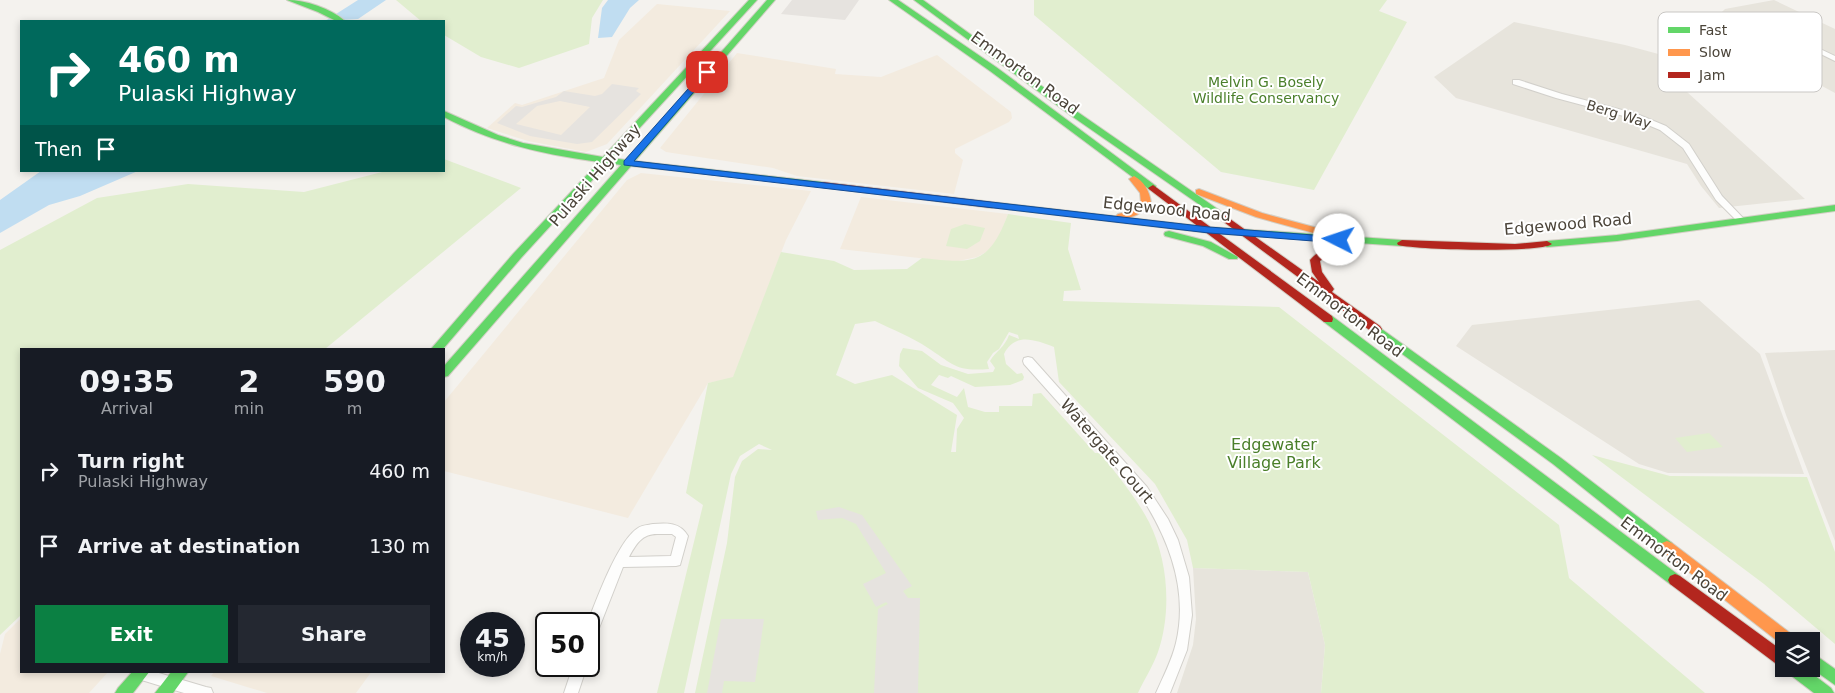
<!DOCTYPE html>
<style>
:root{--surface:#171b24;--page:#242831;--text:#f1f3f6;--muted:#9ea1a6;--accent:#0b8043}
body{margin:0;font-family:"DejaVu Sans",sans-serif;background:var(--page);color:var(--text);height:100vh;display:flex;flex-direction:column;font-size:19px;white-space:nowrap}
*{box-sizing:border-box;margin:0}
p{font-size:16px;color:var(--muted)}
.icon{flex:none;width:28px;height:28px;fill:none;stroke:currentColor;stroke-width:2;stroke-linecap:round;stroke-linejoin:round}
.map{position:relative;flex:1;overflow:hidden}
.details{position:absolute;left:20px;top:348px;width:425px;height:325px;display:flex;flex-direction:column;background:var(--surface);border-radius:0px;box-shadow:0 2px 8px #0003}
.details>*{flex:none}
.hud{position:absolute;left:20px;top:20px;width:425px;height:152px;border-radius:0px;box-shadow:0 2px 8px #0003;background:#00695c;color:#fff;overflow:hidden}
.controls{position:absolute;left:1775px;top:632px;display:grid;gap:10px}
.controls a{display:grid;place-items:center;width:45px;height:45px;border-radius:0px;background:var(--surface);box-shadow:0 2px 8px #0003;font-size:25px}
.speed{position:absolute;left:460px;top:612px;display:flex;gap:10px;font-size:25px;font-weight:700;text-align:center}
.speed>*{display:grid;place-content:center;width:65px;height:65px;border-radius:50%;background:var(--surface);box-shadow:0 2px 8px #0003;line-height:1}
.speed small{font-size:12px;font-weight:400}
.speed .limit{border:2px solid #111;border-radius:8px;background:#fff;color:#111}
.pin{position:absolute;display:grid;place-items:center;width:42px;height:42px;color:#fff;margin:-21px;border-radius:10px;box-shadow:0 2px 8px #0006}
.me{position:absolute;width:55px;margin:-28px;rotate:274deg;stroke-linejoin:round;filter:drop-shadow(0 0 4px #0008)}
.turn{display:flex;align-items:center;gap:18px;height:105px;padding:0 15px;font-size:22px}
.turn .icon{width:65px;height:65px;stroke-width:2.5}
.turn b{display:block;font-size:35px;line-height:42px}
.then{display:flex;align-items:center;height:48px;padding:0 15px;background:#0003;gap:10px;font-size:19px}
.eta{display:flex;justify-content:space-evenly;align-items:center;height:85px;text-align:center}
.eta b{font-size:30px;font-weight:700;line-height:35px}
.primary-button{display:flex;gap:10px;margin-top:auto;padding:10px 15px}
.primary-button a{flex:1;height:58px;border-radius:0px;background:var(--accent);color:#fff;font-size:20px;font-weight:700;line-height:58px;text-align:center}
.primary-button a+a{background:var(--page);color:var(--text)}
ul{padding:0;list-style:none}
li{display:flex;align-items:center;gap:15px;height:75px;padding:0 15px}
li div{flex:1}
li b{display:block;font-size:19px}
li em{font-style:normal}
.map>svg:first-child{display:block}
</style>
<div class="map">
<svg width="1835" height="693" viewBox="0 0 1835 693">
<rect width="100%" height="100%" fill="#f4f2ee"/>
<path fill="#e7e4dc" d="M1774 0 1835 29V93L1783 65 1707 54 1698 49 1693 40 1725 9Z
M1514 22 1625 45 1677 59 1687 92 1805 199 1719 208 1701 186 1687 164 1456 98 1434 77Z
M1699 300 1760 354 1804 474 1668 473 1639 464 1456 346 1472 325Z
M1835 350V541L1786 415 1765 353Z
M1193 568 1308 572 1325 645 1321 693H1177L1193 645 1196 619Z"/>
<path fill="#f3ebdf" d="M657 4 730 11 607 144 586 152 528 141 487 128 515 103 522 105 604 78 619 40Z
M737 53 836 69 835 74 881 77 937 55 1011 112 1012 118 1009 122 955 149V153L963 160 954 194 797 176 773 168 666 152 660 148Z
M641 173 811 191 786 240 733 378 708 383 628 518 444 471V402L627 180Z
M861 197 1008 214 999 238 990 250 977 257 954 262 840 249Z
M21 618V671H109L89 693H0V654L5 634Z
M215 671H372L356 693H267L211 676Z"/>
<path fill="#e1eecf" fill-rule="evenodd" d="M396 0H603L592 18 589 44 519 68 481 57 444 35V21H421Z
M1034 0H1387L1379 11 1407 22 1314 190 1221 172 1034 15Z
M444 159 521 188 325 349H21V615L0 635V250L97 198 188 184 304 192 386 171H444Z
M1008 214 1071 223 1068 249 1081 290 1064 291 1063 301 1279 307 1559 525 1569 578 1705 693H1321L1325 645 1308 572 1193 568 1187 540 1155 484 1059 382 1054 347C1035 340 1015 332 1004 354L1006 364 1017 374 1022 373 1024 377 1023 380 1010 385 975 387 951 376 948 378 939 375 931 385 957 397 964 388 968 407 985 412H999V406H1032L1033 394 1041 393 1095 453H1100C1117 475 1136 497 1149 522 1168 560 1172 611 1158 652 1153 666 1144 680 1138 693H695L727 543 735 477 742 461 758 449 772 450 759 444 740 456 731 474 684 693H657L703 505 686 493 708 383 733 377 781 252 834 261 854 270 907 269 922 258C973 264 989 265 1008 214ZM875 321C893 330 912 337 928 348 953 364 956 372 989 369L987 362 993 353 999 349 1009 332 1018 335 1019 339 1009 335C1005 347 995 352 990 361L995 368 993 372 968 374 941 365 922 351 903 348 900 354 899 366 918 388 953 403 964 418 957 429 956 452H951L957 415 892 375 855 384 836 375 855 324Z
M965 224 985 228 980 241 967 249 946 246 951 229Z
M1709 433 1723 447 1687 452 1675 438Z
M1592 455 1670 476 1807 477 1835 552V644L1764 584Z"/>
<path fill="#e6e3df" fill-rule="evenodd" d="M792 0H859L845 20 781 14Z
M612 84 639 88 636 91 641 94 592 142 577 144 530 136 497 123 516 106 522 107 556 97 564 91 595 96 602 94ZM560 101 590 107 561 135 516 124 537 106Z
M839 507 862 515 912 586 903 591 908 598H920L918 693H874L878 609 888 604 886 602 876 607 863 584 886 573 856 524 842 518 818 520 816 511Z
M721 619H764L755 682 724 681 722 693H707Z"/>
<path fill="#c0ddf1" d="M358 0H386L358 19 325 21Z
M608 0H639L630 8 612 37 598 38 602 8Z
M41 171H138L80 196 49 205 0 233V200Z"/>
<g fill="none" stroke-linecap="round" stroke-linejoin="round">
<defs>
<path id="street" d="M1761 25 1782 31 1835 56V61L1778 33 1759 28V26Z
M1513 80H1519L1562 94 1637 114 1666 126 1689 144 1722 196 1745 220 1744 222H1738L1716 200 1683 148 1660 130 1631 118 1556 98 1513 84Z
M1028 357 1032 358 1147 487 1168 519 1178 540 1189 577 1192 615 1187 650 1170 693H1156C1163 677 1172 660 1176 643 1189 589 1168 537 1139 493L1024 364 1023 361 1024 358Z
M653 524C667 523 680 522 688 536L680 565 676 566 623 567 594 641 589 643V624H587C596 601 618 540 638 528 642 525 648 525 653 524ZM657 534H672L676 537 671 556 629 557C636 544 642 534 657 534Z
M573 666H587L578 693H564Z
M135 671H152L206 687 211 688 213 693H184L135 678 133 674Z"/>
<path id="fast" d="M287 0C306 0 330 8 345 21H336L318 12Z
M749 0H757L612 158 626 160 767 0H775L635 161 823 182 826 183V187L631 166 448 376 444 377V366L621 165 608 163 521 258 443 349H431L513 254 599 162C544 155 493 143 444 117V111L498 135 523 143 603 157Z
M889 0H898L996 67 1156 186V190H1150L990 71Z
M914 0H923L1079 113 1219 210 1221 212 1219 214H1213L1073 117Z
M992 202 1209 227 1402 240 1407 243 1402 246 1209 233 989 207 987 205 989 203Z
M1835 205V211L1617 241 1547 247 1542 244 1547 241 1617 235Z
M1169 231 1211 242 1238 257 1237 259H1229L1203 246 1165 236 1164 234 1165 232Z
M1328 315 1332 316 1680 576 1682 580 1680 584 1675 586 1670 584 1324 322 1323 319 1324 316Z
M1376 325 1561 458 1672 543 1674 547 1672 551 1667 553 1662 551 1553 464 1372 332 1370 329Z
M1811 652 1835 669V685L1811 668Z
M1787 669H1806L1831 688 1834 693H1814L1789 674Z
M133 671H150L133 693H115L118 688Z
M172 671H189L173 693H155Z"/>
<path id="slow" d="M1134 176C1144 181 1150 192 1151 203 1143 213 1131 220 1118 218L1116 216 1118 214 1135 210 1141 203 1140 193 1129 179Z
M1199 189 1262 213 1325 230 1326 232 1321 235 1256 217 1196 194V190Z
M1667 541 1672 543 1794 636 1796 641H1784V646L1662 551 1660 547 1662 543Z"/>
<path id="jam" d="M823 182 992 202 997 205 992 208 820 187V183Z
M1153 185 1332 316 1333 319 1332 322H1324L1150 190 1148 188Z
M1216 209 1319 282 1312 272 1310 260C1320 248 1333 246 1348 242L1352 243 1353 245 1352 247 1330 253 1320 261 1322 272 1334 289 1332 292 1380 326 1382 329 1380 332H1372L1213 214 1211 212 1213 210Z
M1402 240 1515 244 1547 241 1552 244C1542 253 1416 250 1398 245L1397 243Z
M1675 574 1680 576 1784 652V668L1779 666 1670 584 1668 580 1670 576Z"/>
</defs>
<use href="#street" stroke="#d2d0cb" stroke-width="2"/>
<use href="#fast" stroke="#d3cfc5" stroke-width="2"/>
<use href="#slow" stroke="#d3cfc5" stroke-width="2"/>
<use href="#jam" stroke="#d3cfc5" stroke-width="2"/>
<use href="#street" fill="#fdfdfc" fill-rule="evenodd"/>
<use href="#fast" fill="#63d668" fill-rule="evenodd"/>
<use href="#slow" fill="#ff974d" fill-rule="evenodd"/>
<use href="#jam" fill="#b3261e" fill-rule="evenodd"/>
</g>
<path fill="#1a73e8" stroke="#114b97" d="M704 71 711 72 634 161 1209 227 1339 237 1344 240 1339 243 1209 233 624 165V161Z"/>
<g text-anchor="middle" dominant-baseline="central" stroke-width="4" stroke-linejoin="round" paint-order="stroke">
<g font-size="14" fill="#4a7f2a" stroke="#fff">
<text x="1266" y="82">Melvin G. Bosely<tspan x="1266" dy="16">Wildlife Conservancy</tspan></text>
</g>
<g font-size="14" fill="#4b4439" stroke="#fff">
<text transform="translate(1619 114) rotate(17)">Berg Way</text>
</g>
<g font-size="16" fill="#4b4439" stroke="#fff">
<text transform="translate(1025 73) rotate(36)">Emmorton Road</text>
<text transform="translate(595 175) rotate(-49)">Pulaski Highway</text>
<text transform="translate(1167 209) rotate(6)">Edgewood Road</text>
<text transform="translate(1568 224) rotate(-5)">Edgewood Road</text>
<text transform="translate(1350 315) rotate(37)">Emmorton Road</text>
<text transform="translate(1107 451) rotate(49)">Watergate Court</text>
<text transform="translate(1674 559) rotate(37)">Emmorton Road</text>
</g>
<g font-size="16" fill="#4a7f2a" stroke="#fff">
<text x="1274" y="444">Edgewater<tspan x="1274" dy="18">Village Park</tspan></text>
</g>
</g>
<rect x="1658" y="12" width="164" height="80" rx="8" fill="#fff" stroke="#c9c7c4" stroke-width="1"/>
<rect x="1668" y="27" width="22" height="6" fill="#63d668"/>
<rect x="1668" y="49" width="22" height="7" fill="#ff974d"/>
<rect x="1668" y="72" width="22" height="6" fill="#b3261e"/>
<g font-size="14" fill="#4b4439">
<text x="1699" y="35">Fast</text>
<text x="1699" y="57">Slow</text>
<text x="1699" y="80">Jam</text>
</g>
</svg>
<div class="controls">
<a><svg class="icon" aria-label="layers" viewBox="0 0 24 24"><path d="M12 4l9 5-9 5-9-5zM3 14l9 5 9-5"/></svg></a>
</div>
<div class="speed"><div>45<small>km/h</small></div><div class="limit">50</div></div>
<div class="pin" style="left:707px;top:72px;background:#d93025"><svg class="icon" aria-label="arrive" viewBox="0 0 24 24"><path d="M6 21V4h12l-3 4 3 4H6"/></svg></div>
<svg class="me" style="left:1339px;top:240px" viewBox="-20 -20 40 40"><circle r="19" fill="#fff"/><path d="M0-13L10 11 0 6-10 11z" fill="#1a73e8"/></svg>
<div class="hud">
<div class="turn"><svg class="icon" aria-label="right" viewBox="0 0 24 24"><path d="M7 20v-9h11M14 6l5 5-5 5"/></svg><div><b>460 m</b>Pulaski Highway</div></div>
<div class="then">Then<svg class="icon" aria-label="arrive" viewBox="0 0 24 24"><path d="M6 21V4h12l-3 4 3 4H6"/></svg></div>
</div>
<section class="details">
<div class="eta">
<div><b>09:35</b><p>Arrival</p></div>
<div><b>2</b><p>min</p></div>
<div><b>590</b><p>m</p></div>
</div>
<ul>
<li><svg class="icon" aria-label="right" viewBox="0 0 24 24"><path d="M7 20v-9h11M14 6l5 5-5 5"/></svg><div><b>Turn right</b><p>Pulaski Highway</p></div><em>460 m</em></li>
<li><svg class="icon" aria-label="arrive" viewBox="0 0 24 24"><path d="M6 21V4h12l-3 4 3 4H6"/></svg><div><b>Arrive at destination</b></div><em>130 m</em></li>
</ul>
<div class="primary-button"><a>Exit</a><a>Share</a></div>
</section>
</div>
